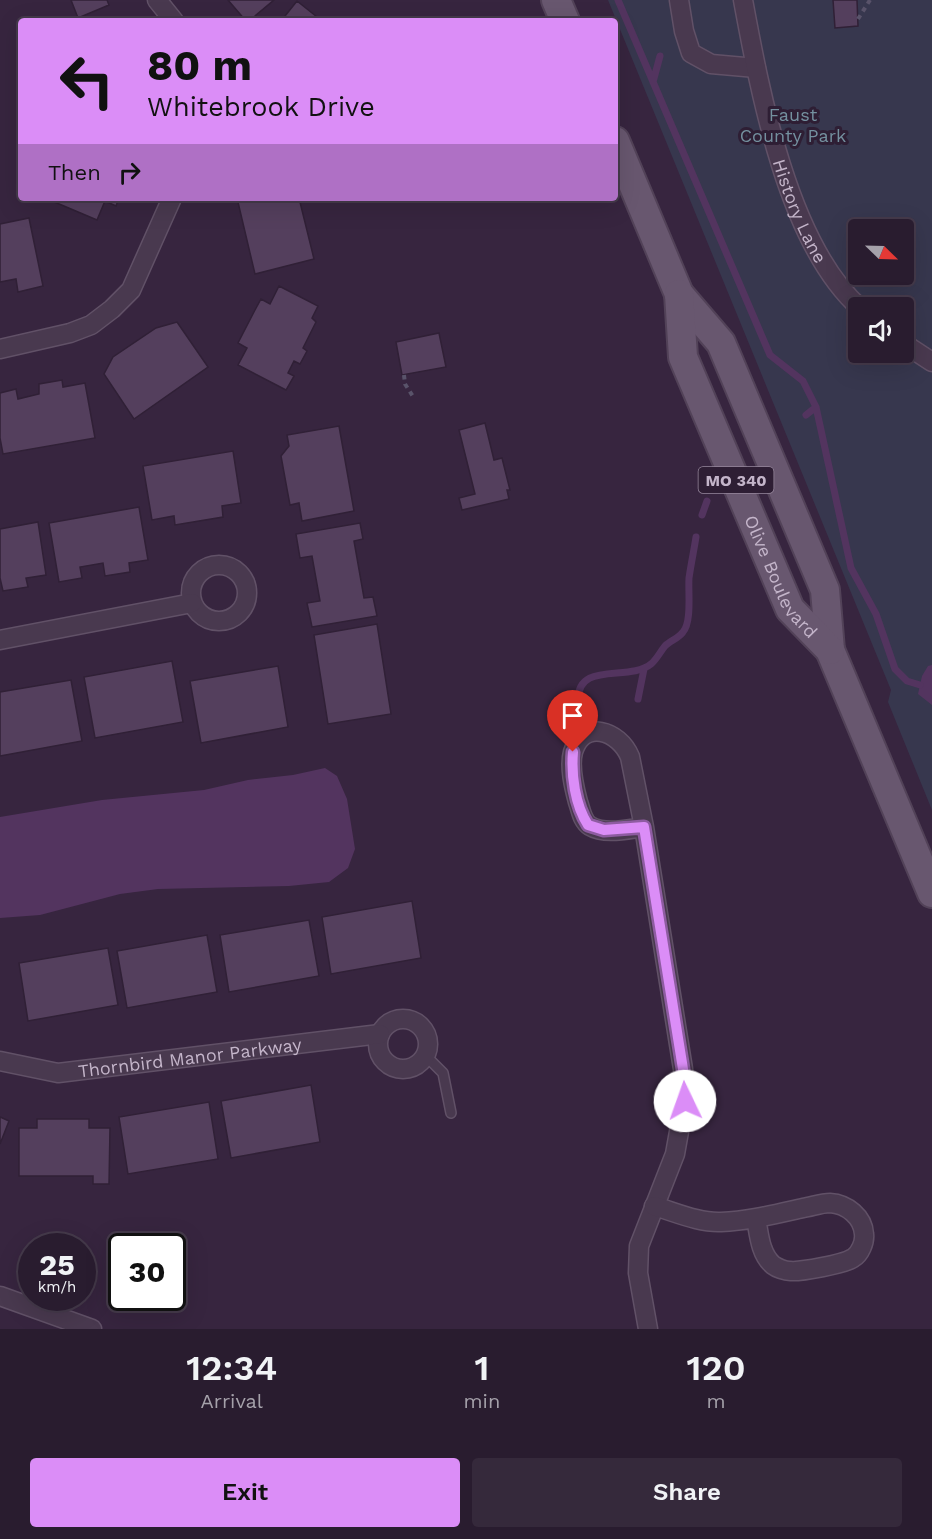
<!DOCTYPE html>
<style>
:root{--surface:#291c2f;--page:#35293b;--text:#f1f3f6;--muted:#a5a1aa;--line:#453a4b;--accent:#db8df7}
body{margin:0;font-family:"Work Sans",sans-serif;background:var(--page);color:var(--text);height:100vh;display:flex;flex-direction:column;font-size:22px;white-space:nowrap}
*{box-sizing:border-box;margin:0}
p{font-size:20px;color:var(--muted)}
.icon{flex:none;width:33px;height:33px;fill:none;stroke:currentColor;stroke-width:2;stroke-linecap:round;stroke-linejoin:round}
.map{position:relative;height:1329px;overflow:hidden}
.panel{display:flex;flex-direction:column;background:var(--surface);flex:1}
.panel>*{flex:none}
.top-card{position:absolute;left:18px;top:18px;width:600px;height:183px;border-radius:6px;box-shadow:0 6px 24px #0002,0 0 0 2px var(--line);background:#db8df7;color:#111;overflow:hidden}
.needle{width:39px;rotate:113deg}
.fabs{position:absolute;left:848px;top:219px;display:grid;gap:12px}
.fabs a{display:grid;place-items:center;width:66px;height:66px;border-radius:6px;background:var(--surface);box-shadow:0 6px 24px #0002,0 0 0 2px var(--line);font-size:30px}
.speed{position:absolute;left:18px;top:1233px;display:flex;gap:12px;font-size:30px;font-weight:700;text-align:center}
.speed>*{display:grid;place-content:center;width:78px;height:78px;border-radius:50%;background:var(--surface);box-shadow:0 6px 24px #0002,0 0 0 2px var(--line);line-height:1}
.speed small{font-size:15px;font-weight:400}
.speed .limit{border:3px solid #111;border-radius:9px;background:#fff;color:#111}
.pin{position:absolute;display:grid;place-items:center;width:51px;height:51px;color:#fff;margin:-62px -26px;border-radius:50% 50% 50% 0;rotate:-45deg;box-shadow:0 0 6px #0007}
.pin .icon{rotate:45deg}
.me{position:absolute;width:66px;margin:-33px;rotate:357deg;stroke-linejoin:round;filter:drop-shadow(0 0 4px #0008)}
.turn{display:flex;align-items:center;gap:21px;height:126px;padding:0 30px;font-size:27px}
.turn .icon{width:78px;height:78px;stroke-width:2.5}
.turn b{display:block;font-size:42px;line-height:51px}
.then{display:flex;align-items:center;height:57px;padding:0 30px;background:#0003;gap:12px;font-size:22px}
.eta{display:flex;justify-content:space-evenly;align-items:center;height:102px;text-align:center}
.eta b{font-size:36px;font-weight:600;line-height:42px}
.primary-button{display:flex;gap:12px;margin-top:auto;padding:12px 30px}
.primary-button a{flex:1;height:69px;border-radius:6px;background:var(--accent);color:#111;font-size:24px;font-weight:600;line-height:69px;text-align:center}
.primary-button a+a{background:var(--page);color:var(--text)}
.map>svg:first-child{display:block}
</style>
<div class="map">
<svg width="932" height="1329" viewBox="0 0 932 1329">
<rect width="100%" height="100%" fill="#37253f"/>
<path fill="#37374e" fill-rule="evenodd" d="M608 0H932V810L888 702 891 690ZM858 230H903V274H858ZM858 308H903V352H858Z"/>
<path fill="#53345f" d="M932 665V705L918 694 922 676 928 666Z
M325 768 337 776 347 799 355 849 348 868 329 882 289 886 158 889 120 894 40 915 0 918V817L102 800 204 790 248 780 293 775Z"/>
<g fill="none" stroke-linecap="round" stroke-linejoin="round">
<path stroke="#53345f" stroke-width="7" d="M618 0 770 355 803 381 816 407 851 568 876 614 895 669 907 681 920 685
M653 82 660 56
M806 415 816 407
M702 515 707 501
M638 699 644 669
M578 701C577 660 629 682 651 664 657 659 660 652 665 646 670 641 679 638 683 632 692 622 688 591 689 578 691 564 694 550 696 537"/>
</g>
<path fill="#543f5d" stroke="#302036" stroke-width="1.5" d="M71 0H107L109 5 78 18Z
M228 0H274L249 21H246Z
M833 0H857L858 26 835 28Z
M297 1 322 21H281Z
M45 198H119L116 206 105 201 97 220Z
M237 198H299L314 259 255 274Z
M29 218 43 286 18 292 16 279 0 282V224Z
M279 286 318 306 312 318 316 322 303 348 307 351 300 364 294 361 288 373 294 376 286 390 238 365 247 348 238 343 255 310 261 299 270 304Z
M177 322 208 367 134 419 104 374 113 357 156 328Z
M439 333 446 367 402 375 396 342Z
M62 380 63 387 85 383 95 438 3 454 0 438V393L16 389 18 399 39 394V384Z
M485 423 494 460 502 458 510 490H507L509 499 462 510 459 498 475 494 459 430Z
M339 426 354 511 302 521 299 503 290 505 287 489 281 456 289 446 287 435Z
M233 451 241 503 222 506 223 517 175 525 174 516 152 520 143 466Z
M139 507 148 560 129 563 130 572 105 576 103 563 80 567 82 578 59 582 49 523Z
M38 522 46 575 26 578 28 587 3 591 0 578V529Z
M360 523 363 539 354 541 364 598 373 597 377 616 312 627 307 603 320 601 312 556 300 558 296 534Z
M377 624 391 714 328 724 314 635Z
M172 661 183 722 95 738 84 677Z
M278 666 288 727 201 743 190 681Z
M71 680 82 741 0 756V692Z
M412 901 421 958 331 974 322 917Z
M309 920 319 976 229 992 220 935Z
M207 935 217 992 127 1008 117 951Z
M108 948 118 1005 28 1021 19 963Z
M311 1085 320 1142 231 1158 221 1101Z
M209 1102 218 1159 128 1174 119 1117Z
M0 1117 9 1121 0 1144Z
M37 1119H89V1128H110L109 1184H93V1176H19V1128H37Z"/>
<g fill="none" stroke-linecap="round" stroke-linejoin="round">
<defs>
<path id="lane" d="M426 1056 443 1073 451 1113"/>
<g id="street">
<path d="M157 0 174 21"/>
<path d="M679 0 684 31 691 53 711 64 756 68"/>
<path id="s1" d="M743 0C760 92 788 244 860 308"/>
<path d="M903 343 932 362"/>
<path d="M0 349 70 333 91 325 112 309 131 290 172 198"/>
<circle cx="219" cy="593" r="28"/>
<path d="M0 640 192 603"/>
<path d="M644 827C628 829 605 835 590 826 582 821 581 810 578 802 574 787 569 767 573 752 583 719 619 730 630 757L644 827 683 1069 685 1098 675 1154 639 1246 638 1273 648 1329"/>
<circle cx="403" cy="1044" r="25"/>
<path id="s2" d="M0 1061 58 1073 380 1034"/>
<path d="M654 1206C675 1212 699 1223 721 1222 749 1221 776 1214 803 1208 811 1207 821 1203 830 1203 847 1204 863 1217 864 1234 865 1242 860 1254 853 1258 844 1264 801 1272 790 1271 785 1271 777 1268 773 1265 760 1254 759 1234 756 1218"/>
<path d="M0 1296 92 1329"/>
</g>
<g id="primary">
<path d="M556 0 565 21"/>
<path d="M615 141 679 294 721 343 825 590 830 650 932 893"/>
<path id="s3" d="M679 294 683 357 790 609 830 650"/>
</g>
</defs>
<use href="#lane" stroke="#615167" stroke-width="12"/>
<use href="#street" stroke="#615167" stroke-width="21"/>
<use href="#primary" stroke="#524258" stroke-width="32"/>
<path stroke="#59536a" stroke-width="4" stroke-dasharray="4.5 4.5" stroke-linecap="butt" d="M858 19 870 0
M404 375 405 384 414 398"/>
<use href="#lane" stroke="#49394f" stroke-width="9"/>
<use href="#street" stroke="#49394f" stroke-width="18"/>
<use href="#primary" stroke="#68576f" stroke-width="28"/>
</g>
<g fill="none" stroke-linecap="round" stroke-linejoin="round">
<defs>
<path id="route" d="M573 752C571 775 575 805 588 825L604 830 644 827 683 1069 685 1101"/>
</defs>
<use href="#route" stroke="#8e5ca1" stroke-width="15"/>
<use href="#route" stroke="#db8df7" stroke-width="10"/>
</g>
<g text-anchor="middle" dominant-baseline="central" stroke-width="6" stroke-linejoin="round" paint-order="stroke">
<rect fill="#2e1e34" stroke="#97889d" stroke-width="1.5" x="698.5" y="467" width="75" height="26" rx="4.5"/>
<g font-size="16" font-weight="bold" fill="#c4b5ca">
<text x="736" y="480">MO 340</text>
</g>
<g font-size="18" fill="#74909f" stroke="#2e1e34">
<text x="793" y="114">Faust<tspan x="793" dy="21">County Park</tspan></text>
</g>
<g font-size="18" fill="#c4b5ca" stroke="#2e1e34">
<text stroke="none"><textPath href="#s1" startOffset="219">History Lane</textPath></text>
<text stroke="none"><textPath href="#s3" startOffset="304">Olive Boulevard</textPath></text>
<text stroke="none"><textPath href="#s2" startOffset="192">Thornbird Manor Parkway</textPath></text>
</g>
</g>
</svg>
<div class="fabs">
<a><svg class="needle" viewBox="-14 -14 28 28"><path d="M0-13l5 13h-10z" fill="#e53935"/><path d="M0 13l5-13h-10z" fill="#a5a1aa"/></svg></a>
<a><svg class="icon" aria-label="sound" viewBox="0 0 24 24"><path d="M4 9h4l5-4v14l-5-4H4zM17 9q2 3 0 6"/></svg></a>
</div>
<div class="speed"><div>25<small>km/h</small></div><div class="limit">30</div></div>
<div class="pin" style="left:573px;top:752px;background:#d93025"><svg class="icon" aria-label="arrive" viewBox="0 0 24 24"><path d="M6 21V4h12l-3 4 3 4H6"/></svg></div>
<svg class="me" style="left:685px;top:1101px" viewBox="-20 -20 40 40"><circle r="19" fill="#fff"/><path d="M0-13L10 11 0 6-10 11z" fill="#db8df7"/></svg>
<div class="top-card">
<div class="turn"><svg class="icon" aria-label="left" viewBox="0 0 24 24"><path d="M17 20v-9H6M10 6l-5 5 5 5"/></svg><div><b>80 m</b>Whitebrook Drive</div></div>
<div class="then">Then<svg class="icon" aria-label="right" viewBox="0 0 24 24"><path d="M7 20v-9h11M14 6l5 5-5 5"/></svg></div>
</div>
</div>
<section class="panel">
<div class="eta">
<div><b>12:34</b><p>Arrival</p></div>
<div><b>1</b><p>min</p></div>
<div><b>120</b><p>m</p></div>
</div>
<div class="primary-button"><a>Exit</a><a>Share</a></div>
</section>
